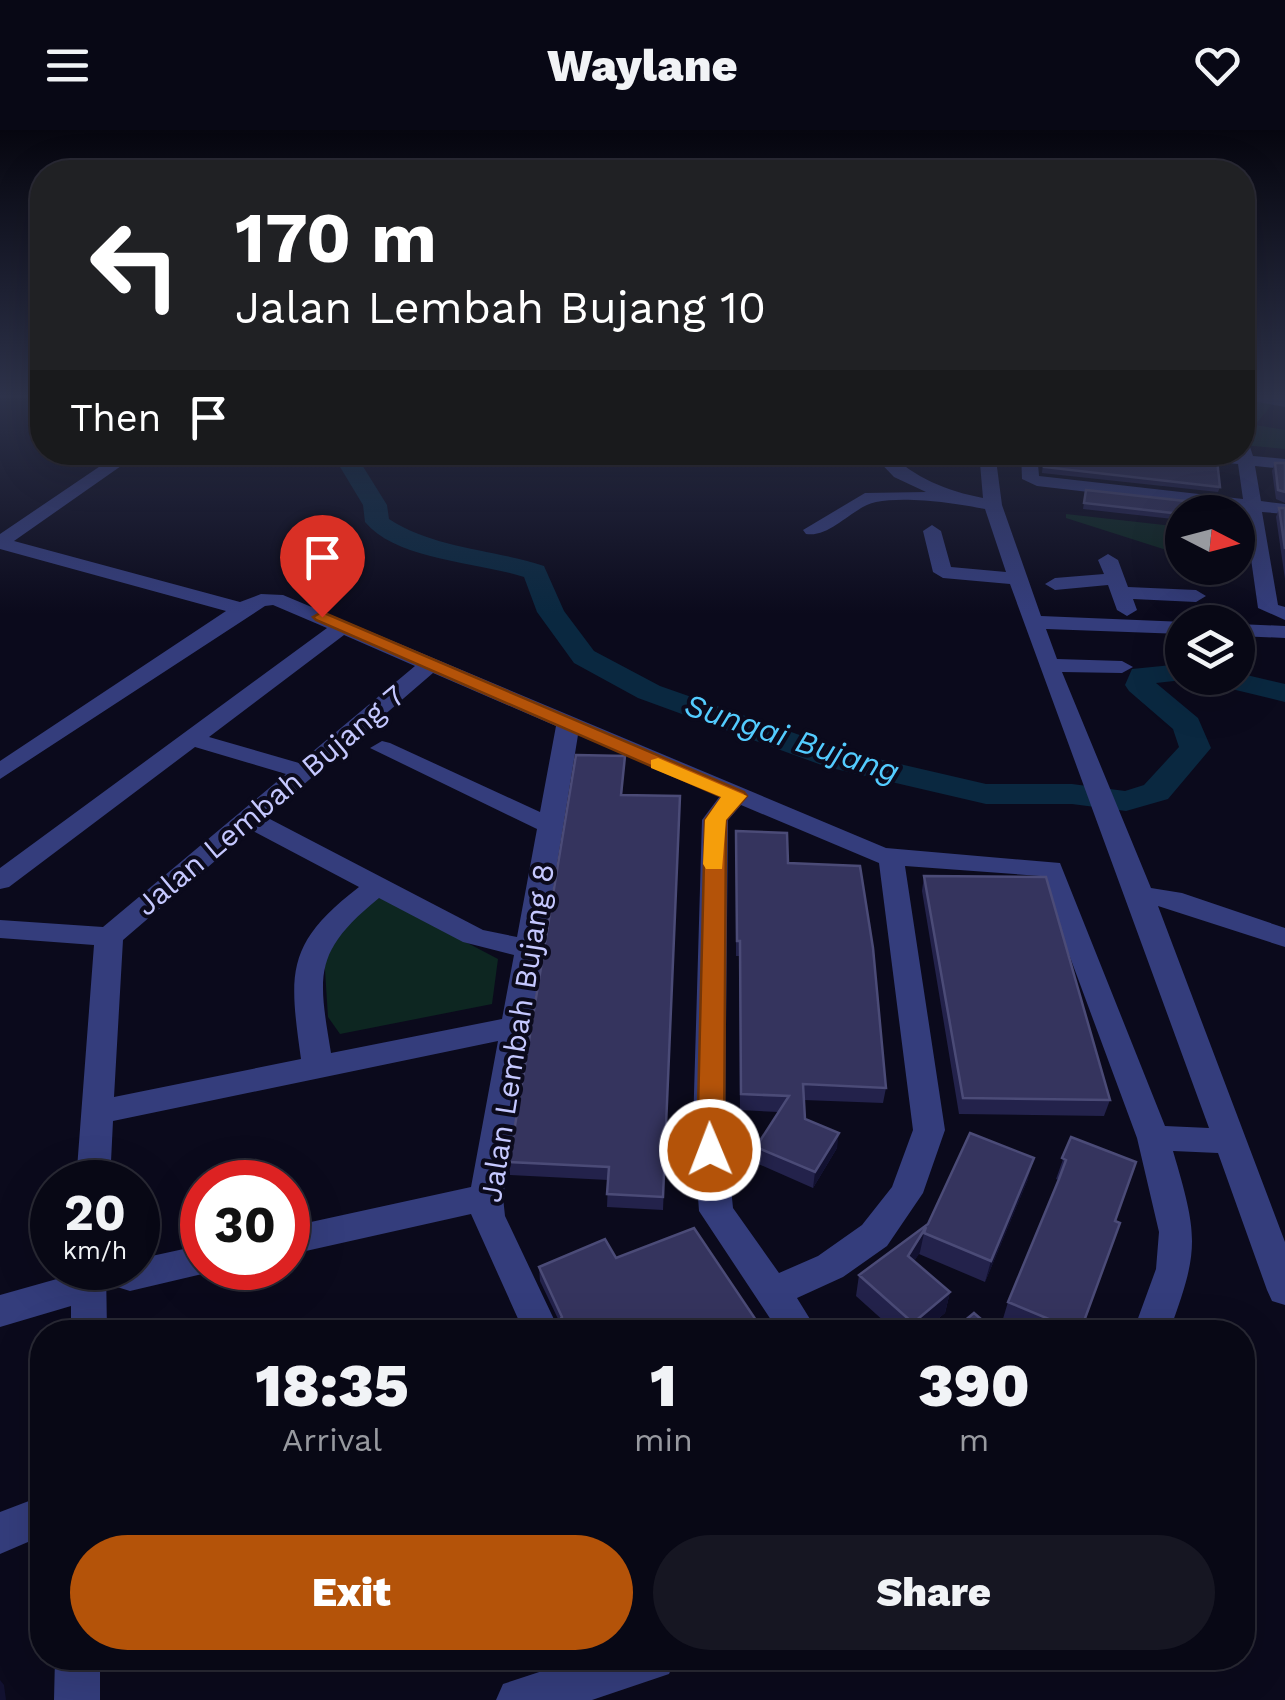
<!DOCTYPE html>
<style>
:root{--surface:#080815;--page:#161622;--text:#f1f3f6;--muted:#989aa0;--line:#292934;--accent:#b45309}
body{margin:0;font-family:"Work Sans",sans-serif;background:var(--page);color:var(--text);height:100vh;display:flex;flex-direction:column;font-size:38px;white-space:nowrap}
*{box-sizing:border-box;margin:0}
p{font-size:32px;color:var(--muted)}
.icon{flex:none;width:55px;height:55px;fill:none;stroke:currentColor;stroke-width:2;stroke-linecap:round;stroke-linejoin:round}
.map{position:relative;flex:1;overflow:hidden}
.drawer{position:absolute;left:30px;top:1190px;width:1225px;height:350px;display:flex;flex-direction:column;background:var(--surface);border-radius:40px;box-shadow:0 10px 40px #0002,0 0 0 2px var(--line)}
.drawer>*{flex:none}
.hud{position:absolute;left:30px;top:30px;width:1225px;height:305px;border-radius:40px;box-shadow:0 10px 40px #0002,0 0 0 2px var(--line);background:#202124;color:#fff;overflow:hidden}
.needle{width:65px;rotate:96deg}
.buttons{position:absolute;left:1165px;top:365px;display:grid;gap:20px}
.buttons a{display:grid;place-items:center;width:90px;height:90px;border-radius:50%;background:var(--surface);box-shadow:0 10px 40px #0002,0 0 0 2px var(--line);font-size:50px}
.speed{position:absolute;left:30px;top:1030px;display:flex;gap:20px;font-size:50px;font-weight:700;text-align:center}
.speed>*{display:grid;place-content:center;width:130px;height:130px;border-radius:50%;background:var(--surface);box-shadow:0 10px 40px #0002,0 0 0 2px var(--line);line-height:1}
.speed small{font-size:25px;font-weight:400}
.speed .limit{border:15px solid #d22;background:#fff;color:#111}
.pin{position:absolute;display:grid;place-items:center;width:85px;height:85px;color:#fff;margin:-102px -42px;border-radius:50% 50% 50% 0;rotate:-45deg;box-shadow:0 0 10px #0007}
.pin .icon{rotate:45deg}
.me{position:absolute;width:110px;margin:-55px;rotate:359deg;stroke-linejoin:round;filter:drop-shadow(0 0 8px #0008)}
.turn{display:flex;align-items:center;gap:35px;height:210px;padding:0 40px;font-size:45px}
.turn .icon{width:130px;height:130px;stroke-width:2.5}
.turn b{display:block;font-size:70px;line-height:85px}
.then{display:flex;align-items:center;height:95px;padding:0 40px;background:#0003;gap:20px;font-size:38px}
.eta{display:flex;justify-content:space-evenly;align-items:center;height:170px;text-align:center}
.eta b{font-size:60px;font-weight:800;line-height:70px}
.button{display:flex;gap:20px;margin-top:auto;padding:20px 40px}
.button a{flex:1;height:115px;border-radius:60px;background:var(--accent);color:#fff;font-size:40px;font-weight:800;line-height:115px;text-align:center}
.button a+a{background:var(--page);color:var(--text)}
header{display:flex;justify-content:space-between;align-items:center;height:130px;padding:0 40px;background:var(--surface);font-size:45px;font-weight:800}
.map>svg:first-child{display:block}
</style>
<header><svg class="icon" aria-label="menu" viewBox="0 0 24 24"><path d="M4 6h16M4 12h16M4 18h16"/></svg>Waylane<svg class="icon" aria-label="heart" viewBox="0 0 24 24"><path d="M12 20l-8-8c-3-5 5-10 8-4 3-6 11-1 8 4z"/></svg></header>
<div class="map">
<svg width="1285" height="1570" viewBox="0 0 1285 1570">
<rect width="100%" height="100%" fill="#0b0a1c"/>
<path fill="#0d2621" d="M1242 267 1273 273 1255 295 1285 300V319L1243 315Z
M1066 384 1182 397V425L1066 388Z
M378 766 498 829 492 874 340 904 328 887 323 809Z"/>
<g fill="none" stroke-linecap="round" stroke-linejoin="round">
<path fill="#0a2840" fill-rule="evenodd" d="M331 322H354L387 375 389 389C435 419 493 419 544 436L564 481 594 521 660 556 848 622 986 654H1072L1125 661 1144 655 1179 617 1173 599 1129 561 1125 555 1132 539 1182 534V548L1192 549 1156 553 1198 588 1211 618 1168 669 1126 681 1072 674H986L827 637 638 568 574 533 537 482 524 447C478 432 396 430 365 392L363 375Z
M1238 543 1285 554V572L1211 554 1207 548H1238Z"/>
<path fill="#343d7c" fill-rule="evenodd" d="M1242 264 1285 267V277L1242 269Z
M1244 315 1250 317 1253 326 1285 329V339L1255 336 1261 371 1285 374V384L1262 382 1278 475 1285 477V490L1258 478 1244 380 1037 356 1022 349 1021 322H1037L1039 346 1243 369 1238 334 1167 327 1159 322 1236 324 1242 322Z
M121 322H141L14 411 240 472 261 464 283 465 886 718 1060 733 1165 996 1209 998 1010 454 943 448 933 442 923 401 932 395 941 401 951 437 1006 442 985 379C956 373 905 366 876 372 852 377 831 408 806 404L803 400 865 363 926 362 894 347 870 322H888C915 348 947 361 983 368L979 322H995L1002 375 1041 486 1185 492 1182 504 1046 499 1057 529 1122 531 1133 537 1122 543 1062 542 1151 758 1182 763 1285 798V817L1158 776 1285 1112V1175L1272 1171 1267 1160 1218 1023 1173 1021C1198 1106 1200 1119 1169 1202H1133L1156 1139 1159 1102 1137 1008 1040 746 905 736 945 1000 923 1063 887 1116 843 1147 797 1168 818 1202H779L699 1081 693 998 702 690 720 666 578 605 503 1067 505 1086 560 1202H524L471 1084 288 1125V1097L471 1057 498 911 113 991 110 1052H76L94 815 0 808V790L103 797 286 644 195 617 9 757 0 759V738L327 498 273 475 265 476 0 649V631L226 481 0 419V404ZM344 505 415 536 299 633 209 607ZM433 543 556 596 540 682 390 613 382 611 370 618 537 699 517 807 483 800 266 687ZM741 675 879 733 913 1000 892 1057 862 1095 818 1126 779 1143 733 1078 725 998 728 690ZM251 700 359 757C285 814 289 843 301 929L114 967 123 810ZM379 768 463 812 514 825 502 889 331 923C318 844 313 822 379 768Z
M1108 424 1118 430 1128 457 1196 460 1206 466 1196 472 1133 469 1137 480 1127 486 1117 480 1108 455 1055 460 1045 454 1055 448 1104 444 1098 430Z
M1238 494 1285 496V508L1238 506Z
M202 1115V1138H216L215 1141 130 1161 117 1157 112 1146 116 1138H138V1129Z
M72 1138H106L107 1202H71V1176L0 1197V1165L71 1145Z
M42 1366V1406L0 1424V1382Z
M55 1528H100V1570H54Z
M582 1528H676L669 1544 592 1570H496L503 1554Z"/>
</g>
<path fill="#23224b" d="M1044 322 1220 357 1218 362 1042 343Z
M1275 333H1285V373L1276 369 1272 341Z
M1086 360 1182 382V390L1083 379Z
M1279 378H1285V449L1276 387Z
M625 626 622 665 680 666 663 1080 607 1077 608 1050 510 1045 509 1032Z
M736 701 788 733 886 958 883 973 804 970 805 989 837 1018 813 1058 754 1032 756 1017 779 982 740 980 739 826H736Z
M924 746 1110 970 1104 986 959 984 922 761Z
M1071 1007 1115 1091 1080 1202H1025L1002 1192 1008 1172 1059 1050 1056 1049Z
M1028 1049 985 1152 919 1124 920 1122 914 1131 950 1162 945 1183 922 1202H896L856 1166 859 1145 928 1094Z
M616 1128 764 1202H559V1191L540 1151 539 1137Z"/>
<path fill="#121130" d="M839 1003 837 1018 813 1058 815 1042Z
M1034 1028 1028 1049 985 1152 991 1131Z
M924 1103 920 1122 904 1147 908 1126Z
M950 1162 945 1183 922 1202H911L913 1193Z
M0 1550 4 1555 6 1570H0Z"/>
<path fill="#35345e" stroke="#4b4b77" stroke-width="2.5" d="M1044 322H1148L1217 330 1220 357 1044 337Z
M1275 333H1285V362L1278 360Z
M1086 360 1221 375 1222 382H1182V384L1084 373Z
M1279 378H1285V419Z
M576 625 625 626 621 665 680 666 663 1067 607 1064 609 1037 509 1032Z
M736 701 787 703 788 733 860 736 873 818 886 958 803 954 805 989 839 1003 815 1042 756 1017 789 966 741 964 740 811H737Z
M924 746 1046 747 1110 970 963 968Z
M970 1003 1034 1028 991 1131 924 1103 926 1097 908 1126 950 1162 913 1193 859 1145 928 1094Z
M1071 1007 1136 1032 1115 1091 1120 1093 1080 1202 1008 1172 1059 1049 1066 1030 1062 1028Z
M694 1098 764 1202H564L558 1192 562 1187 539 1137 605 1109 616 1128Z
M974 1183 996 1202H951Z"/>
<linearGradient id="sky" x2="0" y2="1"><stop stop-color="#06060f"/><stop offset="0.55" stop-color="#2e334b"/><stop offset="1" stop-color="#2e334b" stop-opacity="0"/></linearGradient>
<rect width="1285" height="484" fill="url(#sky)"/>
<path fill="#b45309" stroke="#753606" stroke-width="2.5" d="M322 482 744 662 747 666 726 690 724 1020 720 1027 710 1031 701 1027 697 1020 705 690 722 667 316 490 313 487Z"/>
<path fill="#f59e0b" d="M658 628 747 666 726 690 722 739H706L703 734 705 690 721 667 651 638V630Z"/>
<g text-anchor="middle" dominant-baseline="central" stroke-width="8" stroke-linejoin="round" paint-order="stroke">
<g font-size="30" fill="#c5c8ff" stroke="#0b0a1c">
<text transform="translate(270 670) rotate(-40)">Jalan Lembah Bujang 7</text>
<text transform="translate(517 903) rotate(-81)">Jalan Lembah Bujang 8</text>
</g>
<g font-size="32" font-style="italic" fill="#53ccff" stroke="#0b0a1c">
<text transform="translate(792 608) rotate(18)">Sungai Bujang</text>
</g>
</g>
</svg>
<div class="buttons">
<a><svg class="needle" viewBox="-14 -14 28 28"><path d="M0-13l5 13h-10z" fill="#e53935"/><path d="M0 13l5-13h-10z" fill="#989aa0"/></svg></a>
<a><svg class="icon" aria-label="layers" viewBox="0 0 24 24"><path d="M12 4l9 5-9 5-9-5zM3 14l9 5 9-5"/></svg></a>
</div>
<div class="speed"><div>20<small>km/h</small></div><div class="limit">30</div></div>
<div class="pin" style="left:322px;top:487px;background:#d93025"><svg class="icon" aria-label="arrive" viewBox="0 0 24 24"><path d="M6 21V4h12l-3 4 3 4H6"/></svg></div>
<svg class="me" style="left:710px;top:1020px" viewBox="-20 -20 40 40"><circle r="17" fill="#b45309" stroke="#fff" stroke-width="3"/><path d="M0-11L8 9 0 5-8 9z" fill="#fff"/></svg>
<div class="hud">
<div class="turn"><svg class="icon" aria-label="left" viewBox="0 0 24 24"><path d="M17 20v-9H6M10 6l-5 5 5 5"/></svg><div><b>170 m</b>Jalan Lembah Bujang 10</div></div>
<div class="then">Then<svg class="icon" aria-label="arrive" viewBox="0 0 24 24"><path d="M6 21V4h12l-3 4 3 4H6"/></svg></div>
</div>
<section class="drawer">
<div class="eta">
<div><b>18:35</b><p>Arrival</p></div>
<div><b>1</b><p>min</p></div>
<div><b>390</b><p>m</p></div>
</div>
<div class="button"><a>Exit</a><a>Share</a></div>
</section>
</div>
